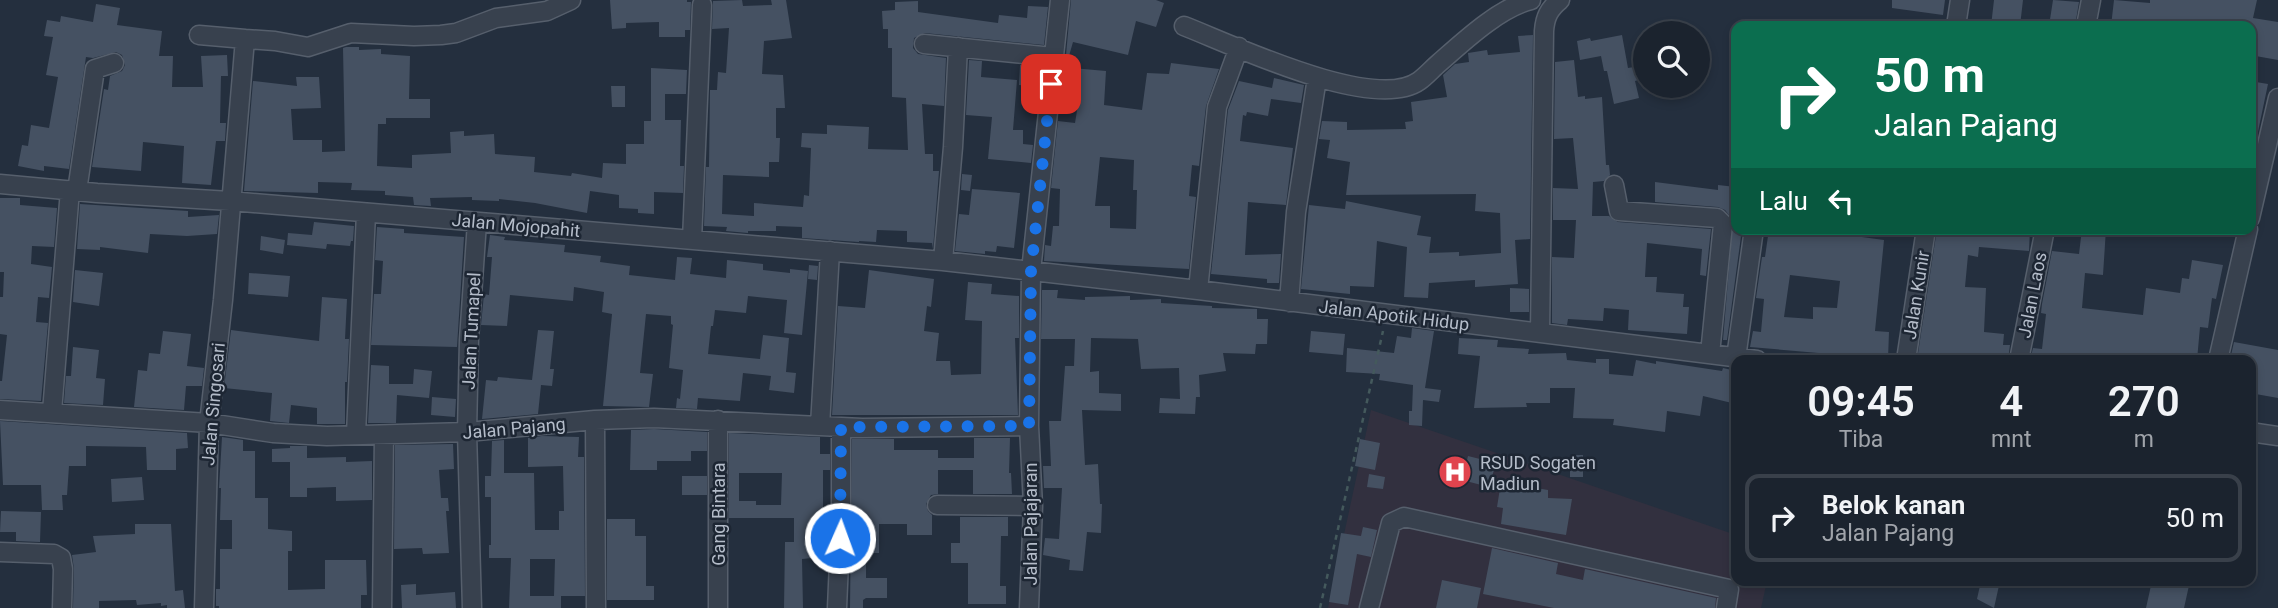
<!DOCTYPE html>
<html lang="id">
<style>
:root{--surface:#1b232e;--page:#282f3a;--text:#f1f3f6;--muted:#a0a4aa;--line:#39404a}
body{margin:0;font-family:Roboto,sans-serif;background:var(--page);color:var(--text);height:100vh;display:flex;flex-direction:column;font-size:26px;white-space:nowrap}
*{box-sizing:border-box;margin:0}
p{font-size:23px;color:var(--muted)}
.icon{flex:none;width:38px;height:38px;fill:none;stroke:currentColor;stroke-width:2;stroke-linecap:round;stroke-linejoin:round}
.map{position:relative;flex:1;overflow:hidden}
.drawer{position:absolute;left:1731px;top:355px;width:525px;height:231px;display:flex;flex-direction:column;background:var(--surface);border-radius:14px;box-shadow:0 4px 10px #0003,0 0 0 2px var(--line)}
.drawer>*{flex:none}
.guide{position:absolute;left:1731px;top:21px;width:525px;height:214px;border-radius:14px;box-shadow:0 4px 10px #0003,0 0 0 2px var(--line);background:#0b6e4f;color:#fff;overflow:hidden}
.controls{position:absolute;left:1633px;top:21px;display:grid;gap:14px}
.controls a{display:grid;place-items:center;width:77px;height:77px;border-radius:50%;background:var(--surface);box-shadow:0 4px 10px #0003,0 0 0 2px var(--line);font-size:35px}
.pin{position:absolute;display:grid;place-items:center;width:60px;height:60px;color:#fff;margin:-30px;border-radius:14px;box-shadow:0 4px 10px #0006}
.me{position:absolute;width:77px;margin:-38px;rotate:2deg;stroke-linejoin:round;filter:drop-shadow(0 0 5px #0008)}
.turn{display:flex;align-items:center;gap:24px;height:147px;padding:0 28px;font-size:32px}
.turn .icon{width:91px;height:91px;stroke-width:2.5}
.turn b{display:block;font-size:49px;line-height:60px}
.then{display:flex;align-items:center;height:66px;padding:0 28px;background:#0003;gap:14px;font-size:26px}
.eta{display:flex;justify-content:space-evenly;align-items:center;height:119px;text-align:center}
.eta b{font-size:42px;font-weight:600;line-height:49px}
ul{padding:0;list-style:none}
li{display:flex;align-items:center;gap:21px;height:88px;margin:0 14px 10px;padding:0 14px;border:4px solid var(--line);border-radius:14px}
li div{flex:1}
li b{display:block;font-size:26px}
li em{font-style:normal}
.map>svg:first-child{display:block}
</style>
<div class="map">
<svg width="2278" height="608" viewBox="0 0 2278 608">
<rect width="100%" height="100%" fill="#242f3e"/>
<path fill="#32303f" d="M1371 410 1736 535V581H1767L1761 608H1328Z"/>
<path fill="#455162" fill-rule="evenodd" d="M610 0H687V2H691L690 30H685V37H659V22L626 23V28L612 29Z
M742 0 743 6 772 5 771 0H786L792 38 764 41 762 74 783 75 785 108H776V138H780L779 162H769V177L723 175 722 214 754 216V203L803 207 804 195 809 196 811 148 801 147 802 133 827 134V125L869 127 868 149 908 150 906 98 892 97V48H888V29H883L882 11 895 10V2L918 1V12L998 23 999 15 1027 18 1028 6 1048 7 1044 45 925 33 914 38 913 48 918 54 946 58 944 106 922 104 925 154H933V171H939L933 249 932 243 907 242V231L877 230 876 242 859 241V242L802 238V227L776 226V231H748V233L726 231 727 227 704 226 706 167H709L710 90H717L718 72 726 73 729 28 712 29 713 1Z
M1071 0H1156L1164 3 1156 27 1136 21 1128 55 1073 42 1069 56 1066 55Z
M1892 0H1945L1943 15 1892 8Z
M1994 0H2023L2020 26H1991Z
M2053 0 2079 2 2075 26H2049Z
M2114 0 2150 3V0H2257L2253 18 2278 22V60L2250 55V26L2176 24V26H2111Z
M96 4 120 8 117 25 162 31 159 56H173L172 87H203L201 56 227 55 228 76H221L220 123H226L225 141H216L211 185 182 183 184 146 143 142 141 171 92 167 104 89 108 90 110 76 122 71 125 65 122 55 116 52 93 58 86 57 69 169 44 166V171L18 166 22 145 28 146 31 125 49 128 58 77 46 75 53 37 44 36 47 20 60 22 61 16 93 22Z
M1533 35 1530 239 1515 240 1518 284 1475 287V280L1429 283 1428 298 1404 297 1407 247 1377 241 1374 287 1350 286V294L1301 289 1309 205 1345 209 1346 201 1421 216 1417 235 1431 237 1429 253 1459 252V256L1501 253 1500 213 1475 211 1476 194 1346 195 1350 162 1327 158 1330 140 1319 139 1322 121 1347 122V130L1406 129 1405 122 1413 121 1411 102 1447 97 1443 75 1455 64 1469 62 1468 53 1487 50 1488 55 1520 52 1518 36Z
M1622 35 1628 68 1645 65V78L1635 81 1639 98 1614 104 1607 71H1604L1601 56 1580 60 1577 41 1590 38 1591 41Z
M346 47H359V50L381 49V54L410 56 409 99H430V118H386V124H378L377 166 412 168V155L451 153 450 132 464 131V136L494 134 495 154 535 157 534 172 571 176 572 173 602 178 603 163 626 164V144H644V121H651V68L687 70 686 94H665V120H681L680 166H684L683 193 654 192V214L638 213V209L619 208V195L590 191 587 213 535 203 499 199V201L472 200V197L430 198 431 206 414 205 413 197 385 195V191L351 190 352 183 318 182V193L244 191 253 81 297 86 296 77H319L321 108 291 109 293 140H322V152L345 151 343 48Z
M969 60 982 61 981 77 1017 80 1013 130H1023V144L1033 145 1031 163 988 159 992 117 966 115Z
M1574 60 1578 97 1585 96V99L1602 97 1606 165H1609L1610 175 1604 181 1593 182 1592 216H1609L1618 222 1711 229 1706 276 1700 275 1702 249 1647 243 1645 277H1657L1656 292 1684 294 1683 307H1689L1687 334 1628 330 1629 310 1604 308 1603 321 1568 319 1567 325 1552 323V257L1574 258 1576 220H1553V188L1578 189 1573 138 1554 139 1555 62Z
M1171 63 1219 69 1206 106 1199 166 1192 165 1189 196 1196 197 1189 269 1044 261 1045 245 1051 246 1053 226H1059L1060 189 1051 188 1058 121 1075 123 1080 92H1071L1072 68 1106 71 1104 105 1142 110 1147 73 1169 74ZM1100 157 1134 160 1133 190H1137L1136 229 1110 228V206H1095Z
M1020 65 1041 67 1039 87 1019 85Z
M1274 78 1304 85 1301 103 1271 99 1268 116 1247 112 1246 116 1243 115 1240 141 1293 148 1286 205 1248 202 1245 255 1281 254 1279 283H1267V279L1211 274 1228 110 1239 81 1272 88Z
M2250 81 2268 84 2256 141H2250Z
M611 86H625V107H612Z
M962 174 972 175 970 191 961 190Z
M1655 182 1718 190V185L1736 187V229H1742L1727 340H1723L1733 220 1725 210 1718 207 1655 202Z
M972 189 1020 193 1014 248 997 246 996 252 985 251V254L955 251 959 214 969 215Z
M0 198H20V205L57 208 54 247 32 246 31 264 52 267 49 298 38 297 36 322 48 323 41 401 0 399V381H2L7 335 0 334V297H3L4 272H0Z
M80 204 188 211V217L219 215 217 234 187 236 150 234 148 253 100 247V250L77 249Z
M314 222 354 226 353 241H351L350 246 327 244 326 249 287 245 288 233 312 235Z
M377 227 404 229V233L464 237 457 347 371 345 374 294H381L383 261 375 260Z
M1769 229H1803L1884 240 1875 331 1889 332 1888 359 1750 347 1753 331 1761 332 1764 299 1756 298 1762 257H1765ZM1790 275 1840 281 1837 308 1813 307V319L1784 317Z
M1937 229H2030L2029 251 1979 247 1978 257 1968 255 1965 287 1986 288 1984 332 2004 334 2003 345H2010L2008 360H1917Z
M2082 229H2106L2103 275 2085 273 2082 308 2143 315 2146 288 2180 293 2182 278 2189 279 2192 260 2223 265 2216 299 2212 298 2208 328 2200 327 2197 360H2143L2096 355V360H2030L2033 348 2042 349 2046 314 2041 313 2042 304 2052 251 2079 254Z
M490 235 505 237 504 240 565 245 564 252 601 256 600 262 630 266 629 275 675 280 677 257 692 258 690 274 726 278 727 260 763 264V270L790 273V269L808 271 802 335 784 333 787 300 748 296 746 313 715 310 713 326H711L708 354 760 359 763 335 789 338 786 372 796 373 794 393 769 390 771 376 743 373 740 401 698 398 697 409 676 408 677 398 680 399 683 370 669 368 673 325 671 324V316L646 314 640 373 653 374 649 407 603 406 612 314 602 312 604 292 574 287 573 301 510 295 507 326 481 325 484 294 489 295 492 257H487Z
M261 236 285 240 283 254 260 250Z
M809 265 818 266 817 280 808 279Z
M75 270 103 273 99 306 73 302Z
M869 270 934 279 931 307 927 306 924 331 939 333 936 361H950L951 375 981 374 982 321 965 320 968 282 992 284 991 294 1019 296V338H1015L1018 415H832L838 306 865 308Z
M249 273 290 276 288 297 248 294Z
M1510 288 1529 289V312H1510Z
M1042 290H1058L1057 298 1085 300V297L1130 296V300L1161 299V303L1212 306V308L1257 309V319H1268L1267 344H1256L1255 354 1223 353 1226 371 1199 375 1200 397H1196L1195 414 1159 413 1160 398 1180 399 1179 368 1141 369 1138 339 1091 338 1090 372 1099 371V393L1121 394V411L1082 410 1085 465 1098 464 1100 504H1102L1101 533 1087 532 1083 571 1069 570 1070 560 1043 555 1045 538 1059 539 1062 488H1044L1043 466H1051L1049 421H1061L1065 366H1074L1075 339H1041Z
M322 297 347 299 345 339H349L347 382H345V424H317V408L291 405 289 423 270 421 272 393 224 388 231 330 319 341Z
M1412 328 1434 331 1425 388 1441 390 1439 402 1423 400 1422 426 1409 425V411H1412L1413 385 1379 380 1380 374 1346 372 1347 348 1394 353 1397 336 1411 338Z
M538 330 554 331 550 369H554L552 386 541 385 538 414 482 419 486 380 497 381 498 377 532 380Z
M163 331 191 334 187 366 204 368 202 386H186L184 410 134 407 138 370 147 371 149 353 160 354Z
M1311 331 1345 334 1343 355 1309 352Z
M1459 338 1498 340 1497 347 1529 349 1528 354 1566 353 1567 360 1596 363V359H1609V374L1633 376 1636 360 1656 364V361L1722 371 1723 368 1736 371V404L1703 396 1700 416 1667 411 1665 432 1613 425 1614 419 1573 418 1575 388H1550V403H1526L1527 407 1474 408 1480 356 1458 354Z
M2234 342 2278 350V398L2250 393V360H2230Z
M73 347 99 350 96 378 105 379 103 405 64 403 66 376H71Z
M371 365 389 366V384H413L414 369 432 371 429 398 397 395 396 423H368Z
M432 397 456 399 455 417 431 415Z
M0 421 187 433 188 448 176 449V470H147L146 447 86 446V466H69L67 495H62L63 510H42L41 485H3Z
M654 429 707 432V451H691V461H657V470H630L631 430Z
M729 433 820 437V454H830V470H823V557L802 559 803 608H784L785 542H794V518H729ZM739 473H782L781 505H756V501H739Z
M542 436 579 437 578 457H584L585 596H561V608H509L511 558H489V545H491V497H485V476H491L492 441 504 440V473H534L535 530H559V511H564L563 466 528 467V438ZM530 559H555L554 596H530Z
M222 437 243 440V451H255V498H268V529L292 531V551H288V590L325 589V560H366L367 595H361V608H219V606H216V589H220V549H232V520H220L221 488H219Z
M974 438H1010L1009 473H1011L1012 494H973V470H938V494L931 495 926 504 928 511 932 515V535H907V524H879V553H866V578H887V598H866L863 600V608H850L852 439H894V450H938V458H974Z
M1360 439 1380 443 1375 470 1355 466Z
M453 444 454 469 439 470 441 498H448L449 511H446L449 553 423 554 422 548 394 549 395 445Z
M290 446H307V458L346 457V462L372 461V500L336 501V487L307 488V497H290V462H272V449L290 448Z
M1570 455H1583V477H1570Z
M1468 456 1496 463 1489 487 1462 480Z
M1369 474 1385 477 1383 489 1367 487Z
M682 476H707V495H682Z
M142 477 144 500 112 502 111 479Z
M1501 482 1548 490V498L1572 499 1566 535 1501 524 1503 508 1497 507Z
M1 511 41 512 40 542 16 541V532H0Z
M960 517H1008V536H1001L1000 586H1006V604H968V563H951V543H960Z
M607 519H635V536H646V586H654V600H607Z
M135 524H171L175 591 183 590 185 608H167V605L161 606V603L137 605 136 600 99 601V608H73L74 569 72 555 96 552 93 536 135 534Z
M1363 527 1377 530 1371 557 1357 554 1348 605 1329 602 1341 533 1361 536Z
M1492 548 1558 563 1556 574 1583 580 1585 569 1716 598 1715 608H1554L1483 594Z
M1442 580 1481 588 1477 608H1436Z
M1981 581H2000L1994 608 1977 599Z
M2152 581H2190L2184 608H2146Z
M416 584V595L455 592 456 608H402L401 585Z"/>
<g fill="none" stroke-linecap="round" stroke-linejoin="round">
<defs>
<path id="minor" d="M1184 26C1233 45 1374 113 1419 81 1426 76 1432 69 1439 63 1464 41 1499 8 1531 0
M1956 26 1960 0
M2086 26 2091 0
M199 35 245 39
M924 44 1053 57
M0 184 97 193 230 201 943 261 1198 290 1757 360
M1614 185 1619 211 1717 218 1723 224 1710 354
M77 191 95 69 114 63
M2250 218 2278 98
M692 240 702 5
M943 261 953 147 958 47
M1198 290 1217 107 1239 47
M1289 302 1296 212 1317 78
M1540 333 1544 31C1545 17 1549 9 1560 0
M1736 358 1754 229
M1906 360 1926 229
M2019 360 2045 229
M2218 360 2248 229
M0 410 209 423 273 433 327 436 467 432 595 420 654 418 862 428 1029 426
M52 412 70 190
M595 420 596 608
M820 426 830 251
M2250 432 2278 436
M356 434 366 213
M937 505 1033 506
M0 552 54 554 61 558 63 569 62 608
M204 608 209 423 223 300 245 39 275 41 308 47 351 33 414 36 441 35 456 33 496 18 547 11 571 0
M382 608 384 435
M472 608 467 432 469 340 477 222
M718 608V420
M837 608 841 516V427
M1029 608 1033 506 1029 426 1031 271 1060 0
M1369 608 1391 523 1404 517 1729 589 1726 608"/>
</defs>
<use href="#minor" stroke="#565f6c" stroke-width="21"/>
<path stroke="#44595c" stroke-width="2.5" stroke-dasharray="5 5" stroke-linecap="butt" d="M1320 608 1383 331"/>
<use href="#minor" stroke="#38414e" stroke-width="18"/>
</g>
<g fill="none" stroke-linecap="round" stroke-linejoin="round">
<path stroke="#1a73e8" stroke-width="12" stroke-dasharray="0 21.6" d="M840 538 841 427 1029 426 1031 271 1051 84"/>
</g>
<defs>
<symbol id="hospital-disc" viewBox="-11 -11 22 22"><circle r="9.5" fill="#e0444e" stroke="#1d2633"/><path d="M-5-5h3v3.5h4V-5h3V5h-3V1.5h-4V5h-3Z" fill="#fff"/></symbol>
</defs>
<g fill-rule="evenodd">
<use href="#hospital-disc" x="1436" y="453" width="38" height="38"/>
</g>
<g text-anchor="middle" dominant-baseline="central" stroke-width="5" stroke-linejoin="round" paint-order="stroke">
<g font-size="18" fill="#b4bcc9" stroke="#1d2633">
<text transform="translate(516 225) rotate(5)">Jalan Mojopahit</text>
<text transform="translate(1916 295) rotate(-81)">Jalan Kunir</text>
<text transform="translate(2032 295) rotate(-79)">Jalan Laos</text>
<text transform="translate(1394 315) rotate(7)">Jalan Apotik Hidup</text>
<text transform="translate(471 331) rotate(-87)">Jalan Tumapel</text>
<text transform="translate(213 404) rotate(-85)">Jalan Singosari</text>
<text transform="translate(514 428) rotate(-5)">Jalan Pajang</text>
<text transform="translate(718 514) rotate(-90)">Gang Bintara</text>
<text transform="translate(1030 524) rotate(-90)">Jalan Pajajaran</text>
</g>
<g font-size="18" fill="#b4bcc9" stroke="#1d2633" text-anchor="start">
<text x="1480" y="462">RSUD Sogaten<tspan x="1480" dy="21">Madiun</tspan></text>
</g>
</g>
</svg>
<div class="controls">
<a><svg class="icon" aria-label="search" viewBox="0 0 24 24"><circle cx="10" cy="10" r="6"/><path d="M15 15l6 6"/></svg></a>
</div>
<div class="pin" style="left:1051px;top:84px;background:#d93025"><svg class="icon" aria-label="arrive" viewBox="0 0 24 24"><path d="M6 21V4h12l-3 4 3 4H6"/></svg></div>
<svg class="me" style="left:840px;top:538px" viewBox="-20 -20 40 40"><circle r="17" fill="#1a73e8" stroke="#fff" stroke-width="3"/><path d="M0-11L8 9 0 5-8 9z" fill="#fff"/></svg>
<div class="guide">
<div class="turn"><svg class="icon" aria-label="right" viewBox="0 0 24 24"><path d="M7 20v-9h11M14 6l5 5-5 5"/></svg><div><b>50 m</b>Jalan Pajang</div></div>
<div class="then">Lalu<svg class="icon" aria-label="left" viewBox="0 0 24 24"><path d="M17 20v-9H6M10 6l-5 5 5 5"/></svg></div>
</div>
<section class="drawer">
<div class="eta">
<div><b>09:45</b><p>Tiba</p></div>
<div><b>4</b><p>mnt</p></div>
<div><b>270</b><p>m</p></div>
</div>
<ul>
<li><svg class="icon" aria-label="right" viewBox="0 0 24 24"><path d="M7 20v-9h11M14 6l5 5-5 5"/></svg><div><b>Belok kanan</b><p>Jalan Pajang</p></div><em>50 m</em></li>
</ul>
</section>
</div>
